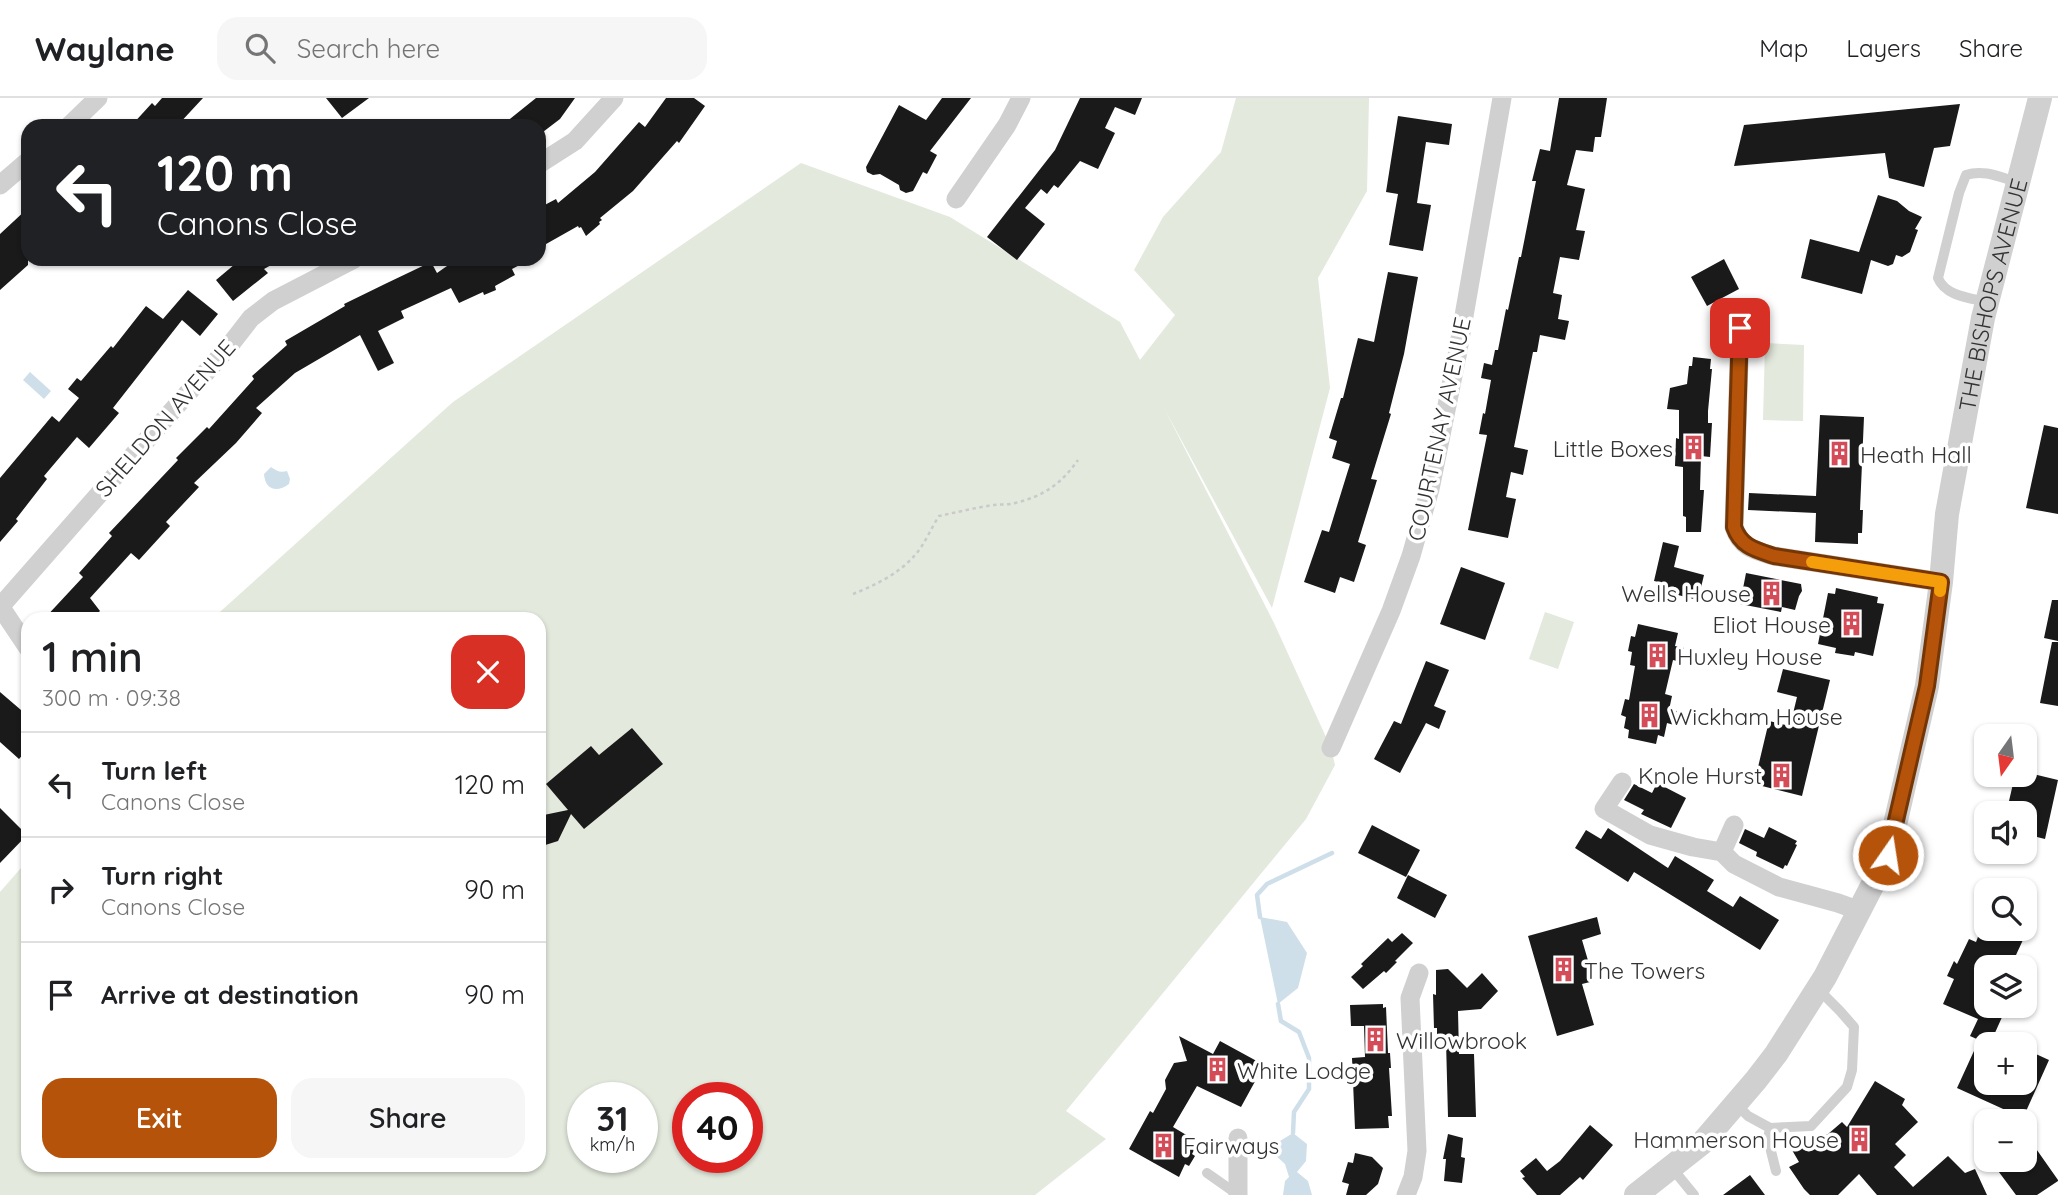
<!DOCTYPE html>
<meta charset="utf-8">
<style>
:root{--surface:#fff;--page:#f6f6f6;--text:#202124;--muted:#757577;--line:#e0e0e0;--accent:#b45309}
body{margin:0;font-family:Quicksand,sans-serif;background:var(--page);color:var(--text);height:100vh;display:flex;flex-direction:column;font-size:26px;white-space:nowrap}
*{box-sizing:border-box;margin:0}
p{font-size:23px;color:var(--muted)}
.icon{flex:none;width:38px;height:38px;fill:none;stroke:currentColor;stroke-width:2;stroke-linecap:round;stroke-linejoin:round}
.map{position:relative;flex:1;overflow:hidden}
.side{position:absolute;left:21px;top:514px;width:525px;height:560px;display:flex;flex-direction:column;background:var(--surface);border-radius:21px;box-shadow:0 2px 5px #0004}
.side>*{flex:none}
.guide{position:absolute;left:21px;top:21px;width:525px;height:147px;border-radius:21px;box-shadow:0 2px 5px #0004;background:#202124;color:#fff;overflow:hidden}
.needle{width:46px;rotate:194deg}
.tools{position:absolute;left:1974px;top:626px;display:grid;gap:14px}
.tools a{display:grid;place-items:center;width:63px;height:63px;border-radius:14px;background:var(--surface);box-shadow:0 2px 5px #0004;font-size:35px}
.speed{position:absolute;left:567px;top:984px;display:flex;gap:14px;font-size:35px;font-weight:700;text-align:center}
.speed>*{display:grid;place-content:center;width:91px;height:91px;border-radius:50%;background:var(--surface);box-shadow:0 2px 5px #0004;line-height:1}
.speed small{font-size:18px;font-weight:400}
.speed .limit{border:10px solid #d22;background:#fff;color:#111}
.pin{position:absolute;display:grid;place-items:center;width:60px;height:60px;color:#fff;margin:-30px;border-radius:14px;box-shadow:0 4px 10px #0006}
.me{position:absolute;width:77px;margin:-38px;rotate:13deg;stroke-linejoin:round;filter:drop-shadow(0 0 5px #0008)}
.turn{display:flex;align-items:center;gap:24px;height:147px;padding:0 21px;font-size:32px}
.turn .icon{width:91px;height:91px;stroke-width:2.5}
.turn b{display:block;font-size:49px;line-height:60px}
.round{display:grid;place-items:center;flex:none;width:74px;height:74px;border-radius:21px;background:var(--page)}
.overview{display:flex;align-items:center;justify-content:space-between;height:119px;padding:0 21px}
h1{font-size:42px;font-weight:600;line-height:52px}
.primary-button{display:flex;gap:14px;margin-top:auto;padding:14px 21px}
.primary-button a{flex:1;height:80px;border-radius:21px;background:var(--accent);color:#fff;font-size:28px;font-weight:600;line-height:80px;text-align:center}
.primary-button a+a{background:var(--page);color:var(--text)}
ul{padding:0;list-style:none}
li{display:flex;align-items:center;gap:21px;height:105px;padding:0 21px;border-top:2px solid var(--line)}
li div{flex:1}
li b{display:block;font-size:26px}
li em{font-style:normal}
header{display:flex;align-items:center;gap:42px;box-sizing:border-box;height:98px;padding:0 35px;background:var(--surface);border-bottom:2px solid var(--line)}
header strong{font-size:33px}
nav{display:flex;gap:38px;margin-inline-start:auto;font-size:24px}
.search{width:490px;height:63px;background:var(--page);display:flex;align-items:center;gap:18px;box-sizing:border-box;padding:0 24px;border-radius:21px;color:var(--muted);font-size:26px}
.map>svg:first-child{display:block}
</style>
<header>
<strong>Waylane</strong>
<div class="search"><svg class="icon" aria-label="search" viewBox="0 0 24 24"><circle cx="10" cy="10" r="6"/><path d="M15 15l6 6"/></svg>Search here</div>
<nav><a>Map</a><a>Layers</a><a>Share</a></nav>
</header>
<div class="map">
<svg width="2058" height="1097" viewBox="0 0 2058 1097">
<rect width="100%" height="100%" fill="#fff"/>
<path fill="#e3e9dd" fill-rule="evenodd" d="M1236 0H1369L1367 93 1318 180 1330 290 1272 510 1164 310 1274 525 1331 650 1335 667 1306 721 1066 1013 1106 1041 1035 1097H0V794L28 762V1068H539V522L212 521 453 304 801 65 950 119 1120 224 1140 262 1175 217 1134 172 1163 119 1221 54ZM583 999H642V1059H583ZM688 999H747V1059H688Z
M1765 245 1804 247 1803 323 1763 322Z
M1545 514 1574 524 1558 571 1529 561Z"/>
<path fill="#cfdfe9" d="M30 274 51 293 44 301 23 282Z
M271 369C277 373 280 375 287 373L290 381 289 386C277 395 265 392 264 376Z
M1260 819 1287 824 1307 855 1298 890 1278 906Z
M1293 1035 1307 1046 1306 1063 1297 1074 1308 1083 1312 1097H1283L1285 1083 1289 1079 1285 1066 1275 1057 1280 1043Z"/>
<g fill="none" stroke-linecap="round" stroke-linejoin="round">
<path stroke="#cfdfe9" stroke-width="4.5" d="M1260 819 1257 797 1267 786 1332 755
M1278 906 1281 923 1299 934 1309 960V991L1294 1014 1293 1035"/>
</g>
<path fill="#1a1a1a" d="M162 0H203L177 28H131L152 5 155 8Z
M326 0H369L342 20Z
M536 0H575L560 21 539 37V28H501Z
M666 0H694L705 8 679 45 677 43 633 93 600 120 602 122 599 124 600 126 586 138 581 129 579 130 578 128 539 150V110L556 101 558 105 595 74 639 24 645 29Z
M942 0H971L930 53 937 57 927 76 923 74 913 93 906 95 900 92 899 87 880 76 873 77 867 74 866 69 899 7 926 22Z
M1080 0H1142L1135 17 1115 9 1105 30 1115 35 1098 71 1080 63 1058 90 1054 87 1047 96 1041 91 1025 110 1045 126 1017 162 987 139 1055 52Z
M1559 0H1607L1601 39H1595L1593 54 1576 52 1567 87 1585 91 1576 132 1585 133 1579 162 1560 159 1553 195 1562 197 1558 221 1569 223 1565 242 1540 237 1537 254H1533L1514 349 1528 352 1523 377 1511 374 1506 399 1516 401 1508 440 1468 432 1487 337 1479 336 1483 315 1485 316 1491 282 1481 280 1484 265 1492 267 1495 252H1498L1506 211 1508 212 1519 159H1521L1536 83H1532L1540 51 1550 53Z
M1960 6 1950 48 1934 50 1924 89 1889 80 1885 55 1734 68 1744 27Z
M1398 18 1452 26 1449 47 1426 44 1417 105 1431 107 1423 153 1389 147 1398 96 1386 94Z
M1878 97 1897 103 1909 113 1922 119 1915 131 1918 132 1910 154 1902 159 1896 157 1893 166 1888 168 1871 162 1862 196 1801 180 1810 141 1859 154Z
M28 110V167L0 192V136Z
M241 161H282L264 171 268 175 233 203 216 182Z
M457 161H531L512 171 515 177 495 188 496 192 484 197 483 194 459 205 451 190 401 213 404 220 378 233 394 265 378 273 360 237 295 275 256 310 262 315 236 345 194 385 199 389 166 424 170 428 139 462 131 455 90 500 100 513 91 522H43L83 479 79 475 112 438 109 435 178 362 176 360 207 329 209 331 254 281 252 278 287 247 285 243 345 208 344 206 387 185 431 164 437 175Z
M1724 161 1739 191 1707 208 1691 179Z
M1388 174 1418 179 1404 256 1389 315 1391 316 1371 381 1377 382 1358 444 1366 447 1354 484 1340 479 1335 495 1304 484 1322 432 1329 434 1350 366 1332 360 1337 343 1329 340 1341 300H1343L1358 240 1374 244Z
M188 192 218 216 200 238 182 222 113 310 119 315 89 350 77 339 44 378 47 381 16 421 18 423 0 444V380L52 318 59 324 79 300 68 291 77 280 81 283 111 248 113 250 146 208 163 221Z
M1693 259 1711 261 1710 271H1712L1708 313V325H1712L1710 359 1701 358 1700 392H1704L1701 434H1686V419L1683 418V369L1675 368 1676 340 1679 341V312L1667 311 1670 290 1687 286 1689 268H1692Z
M1820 317 1864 319 1860 412H1863L1862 435H1858V446L1815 444 1816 415 1748 412 1749 395 1816 398Z
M2044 327 2058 330V416L2026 410Z
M1663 444 1679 448 1674 469 1704 477 1698 502 1662 493 1664 485 1654 483Z
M1461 469 1505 485 1485 542 1440 526Z
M1746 475 1801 486 1802 493 1799 498 1795 512 1782 509 1781 514 1740 506Z
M1836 490 1878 499 1877 505 1884 506 1873 558 1855 554 1854 558 1835 555 1836 550 1818 546 1828 495 1835 496Z
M2052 502H2058V543L2044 540Z
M1638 526 1678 535 1675 548 1684 550 1681 564 1673 562 1665 596 1672 598 1669 612 1677 613 1674 627 1667 625 1664 639 1658 637 1656 646 1628 640 1629 632 1624 630 1626 619 1621 617 1625 601 1629 602 1635 568 1630 567 1632 554 1628 553 1631 538 1635 539Z
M2052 544H2058V608L2040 605Z
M1426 563 1449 572 1434 608 1446 613 1439 631 1426 625 1400 675 1374 661 1394 623 1401 626Z
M1783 571 1830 582 1802 698 1754 686 1769 623 1790 628 1797 599 1777 594Z
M0 594 28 618V651L19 661 0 644Z
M632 630 663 666 584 731 571 716 558 743 539 749V718L568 712 546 686 591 648 599 657Z
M2025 674 2058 682 2045 741 2025 736V716H2006L2015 677H2025Z
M1657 685 1686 700 1671 730 1641 716 1644 712 1624 702 1634 686 1652 695Z
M0 710 27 737 0 765Z
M1372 727 1420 752 1406 779 1358 755Z
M1769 729 1797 743 1795 746 1797 747 1787 768 1785 767 1783 771 1756 758 1757 754 1739 745 1745 731 1764 740Z
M1608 730 1668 770 1675 758 1714 782 1707 793 1733 809 1740 798 1779 822 1760 852 1634 774 1628 784 1575 750 1586 732 1601 741Z
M1408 777 1447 797 1435 820 1397 800Z
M1597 819 1601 836 1582 842 1594 883 1582 886 1594 927 1557 938 1528 838Z
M1981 831H2028L2010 870H1986V908H2007L1994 937 2016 947H1986V985H2025V951L2049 962 2023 1020 1957 990 1979 942 1970 938 1978 921 1943 906 1954 881 1947 878 1954 863 1957 866 1969 841 1976 844Z
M1402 835 1413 845 1395 863 1397 864 1386 875 1384 873 1363 891 1351 879 1363 868 1361 866 1388 840 1392 844Z
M1448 871 1467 890 1482 875 1498 893 1481 911 1458 913 1459 956H1474L1476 1019H1448L1446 943H1437V930H1434L1433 896 1436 897V872Z
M1383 906V910L1386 909 1388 955H1390L1391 970H1389L1392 1018H1388L1389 1030 1355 1031 1352 960 1365 959 1364 928H1351L1350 907Z
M1179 938 1213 956 1220 943 1264 967 1241 1009 1197 988 1173 1029 1198 1044 1192 1056 1195 1058 1189 1068 1185 1066 1179 1079 1129 1051 1150 1013 1153 1015 1166 991 1165 982 1174 965 1187 963Z
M1875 983 1905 1001 1902 1007 1918 1024 1895 1046 1906 1057 1894 1069 1913 1089 1948 1058 1965 1075 1975 1071 1987 1097H1877L1859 1076 1838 1097H1810L1804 1091 1789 1069 1799 1064 1792 1052 1828 1036 1842 1024 1847 1029Z
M1590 1027 1613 1047 1583 1082 1580 1079 1560 1097H1537L1522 1080 1525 1079 1520 1073 1536 1060 1547 1073 1560 1063Z
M2025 1035 2058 1082V1083L2037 1097H2016L1990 1062H2025Z
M1448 1036 1463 1040 1461 1059 1465 1060 1462 1085 1444 1083 1446 1061H1443Z
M1355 1055 1372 1059 1383 1070 1378 1086 1366 1097H1346L1349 1086 1342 1084 1348 1064 1353 1065Z
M1750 1077 1765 1097H1723Z"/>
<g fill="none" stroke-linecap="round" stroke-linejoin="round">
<path stroke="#cacaca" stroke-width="2.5" stroke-dasharray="3.5 3.5" stroke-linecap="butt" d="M853 496C874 488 900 475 915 457 925 446 931 430 939 418 957 414 975 410 993 407 1000 406 1008 407 1015 405 1044 398 1061 386 1078 362"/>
<path stroke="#d0d0d0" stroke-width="10" d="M1987 204C1970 200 1945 198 1938 180L1959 95 1966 77C1983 71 2000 79 2017 84
M1737 1007 1748 1018 1770 1030 1811 1028 1847 989 1852 972 1854 929 1840 913 1818 891
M1770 1030 1768 1041 1776 1073
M1672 1070 1694 1097
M1207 1075 1237 1096"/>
<path stroke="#d0d0d0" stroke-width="19" d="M69 28 98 0
M539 66 575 43 614 0
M0 87 28 63
M956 101 1007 27 1021 0
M1740 230 1734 429C1741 450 1754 452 1774 458L1941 484
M0 508 28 550
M0 509 230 247 251 220 273 203 354 161
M1331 650 1391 513 1411 458 1430 391 1457 258 1502 0
M1622 684 1604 711 1650 737 1693 749 1722 754 1734 766 1779 789 1838 805 1860 813
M1722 754 1734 727
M1238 1097V1040
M1406 1097 1413 1079 1417 1053 1410 900 1419 875"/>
<path stroke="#d0d0d0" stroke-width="24" id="s1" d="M1636 1097 1702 1045 1756 982 1776 956 1825 879 1888 757 1927 588 1941 484 1947 416 1983 220 2040 0"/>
</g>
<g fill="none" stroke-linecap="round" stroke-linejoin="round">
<defs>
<path id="route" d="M1740 230 1734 429C1741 449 1756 452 1774 458L1941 484 1927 588 1888 757"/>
</defs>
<use href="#route" stroke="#753606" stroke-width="18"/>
<use href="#route" stroke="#b45309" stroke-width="12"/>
<path stroke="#f59e0b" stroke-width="12" d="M1812 464 1941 484 1940 493"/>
</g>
<defs>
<symbol id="building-bare" viewBox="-9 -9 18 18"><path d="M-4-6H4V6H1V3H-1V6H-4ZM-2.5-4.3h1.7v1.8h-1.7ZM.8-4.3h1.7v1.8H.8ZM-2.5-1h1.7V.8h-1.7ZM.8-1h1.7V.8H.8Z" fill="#d34c58" stroke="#fff" stroke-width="2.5" paint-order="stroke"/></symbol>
</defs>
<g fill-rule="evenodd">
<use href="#building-bare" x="1676" y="332" width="35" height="35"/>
<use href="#building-bare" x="1822" y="338" width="35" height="35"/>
<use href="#building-bare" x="1754" y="478" width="35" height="35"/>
<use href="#building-bare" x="1834" y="508" width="35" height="35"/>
<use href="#building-bare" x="1640" y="540" width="35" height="35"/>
<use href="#building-bare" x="1632" y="600" width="35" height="35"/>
<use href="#building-bare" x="1764" y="660" width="35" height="35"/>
<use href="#building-bare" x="1546" y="854" width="35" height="35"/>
<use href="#building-bare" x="1358" y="924" width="35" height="35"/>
<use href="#building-bare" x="1200" y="954" width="35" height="35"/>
<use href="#building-bare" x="1842" y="1024" width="35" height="35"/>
<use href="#building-bare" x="1146" y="1030" width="35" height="35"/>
</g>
<g text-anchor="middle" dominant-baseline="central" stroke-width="7" stroke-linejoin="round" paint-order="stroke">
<g font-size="23" fill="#333" stroke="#fff">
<text stroke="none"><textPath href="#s1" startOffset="999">THE BISHOPS AVENUE</textPath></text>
<text transform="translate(165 320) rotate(-49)">SHELDON AVENUE</text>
<text transform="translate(1439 331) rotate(-78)">COURTENAY AVENUE</text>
</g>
<g font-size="23" fill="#333" stroke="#fff" text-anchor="start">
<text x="1673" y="350" text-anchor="end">Little Boxes</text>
<text x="1860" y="356">Heath Hall</text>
<text x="1751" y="495" text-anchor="end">Wells House</text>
<text x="1831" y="526" text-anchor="end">Eliot House</text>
<text x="1677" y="558">Huxley House</text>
<text x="1670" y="618">Wickham House</text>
<text x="1762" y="677" text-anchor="end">Knole Hurst</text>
<text x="1584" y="872">The Towers</text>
<text x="1396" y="942">Willowbrook</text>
<text x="1237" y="972">White Lodge</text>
<text x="1839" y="1041" text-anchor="end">Hammerson House</text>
<text x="1183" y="1047">Fairways</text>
</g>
</g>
</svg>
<div class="tools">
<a><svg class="needle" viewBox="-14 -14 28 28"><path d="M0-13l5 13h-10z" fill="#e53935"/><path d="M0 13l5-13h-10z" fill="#757577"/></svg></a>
<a><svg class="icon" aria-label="sound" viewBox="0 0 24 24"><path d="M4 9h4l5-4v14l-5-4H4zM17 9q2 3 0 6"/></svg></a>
<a><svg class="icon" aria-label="search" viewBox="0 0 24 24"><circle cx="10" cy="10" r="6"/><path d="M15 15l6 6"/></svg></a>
<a><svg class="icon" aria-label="layers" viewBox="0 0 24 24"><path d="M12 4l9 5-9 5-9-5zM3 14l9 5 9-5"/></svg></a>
<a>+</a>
<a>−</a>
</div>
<div class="speed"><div>31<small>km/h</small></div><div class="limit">40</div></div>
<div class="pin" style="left:1740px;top:230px;background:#d93025"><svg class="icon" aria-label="arrive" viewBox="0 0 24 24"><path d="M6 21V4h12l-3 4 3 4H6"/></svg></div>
<svg class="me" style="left:1888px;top:757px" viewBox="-20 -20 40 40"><circle r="17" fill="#b45309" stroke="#fff" stroke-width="3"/><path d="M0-11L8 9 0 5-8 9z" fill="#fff"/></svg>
<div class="guide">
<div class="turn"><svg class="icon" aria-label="left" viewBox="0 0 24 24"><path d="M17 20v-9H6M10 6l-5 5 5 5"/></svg><div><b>120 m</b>Canons Close</div></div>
</div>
<section class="side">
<div class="overview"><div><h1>1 min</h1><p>300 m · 09:38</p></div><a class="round" style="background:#d93025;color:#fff"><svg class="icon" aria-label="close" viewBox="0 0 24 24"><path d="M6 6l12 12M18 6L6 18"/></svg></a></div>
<ul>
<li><svg class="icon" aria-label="left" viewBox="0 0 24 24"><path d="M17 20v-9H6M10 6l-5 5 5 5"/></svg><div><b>Turn left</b><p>Canons Close</p></div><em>120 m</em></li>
<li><svg class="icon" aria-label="right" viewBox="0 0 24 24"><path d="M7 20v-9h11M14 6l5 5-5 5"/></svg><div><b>Turn right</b><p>Canons Close</p></div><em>90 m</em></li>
<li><svg class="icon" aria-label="arrive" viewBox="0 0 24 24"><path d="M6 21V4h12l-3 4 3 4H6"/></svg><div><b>Arrive at destination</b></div><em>90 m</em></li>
</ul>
<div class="primary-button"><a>Exit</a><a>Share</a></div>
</section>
</div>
